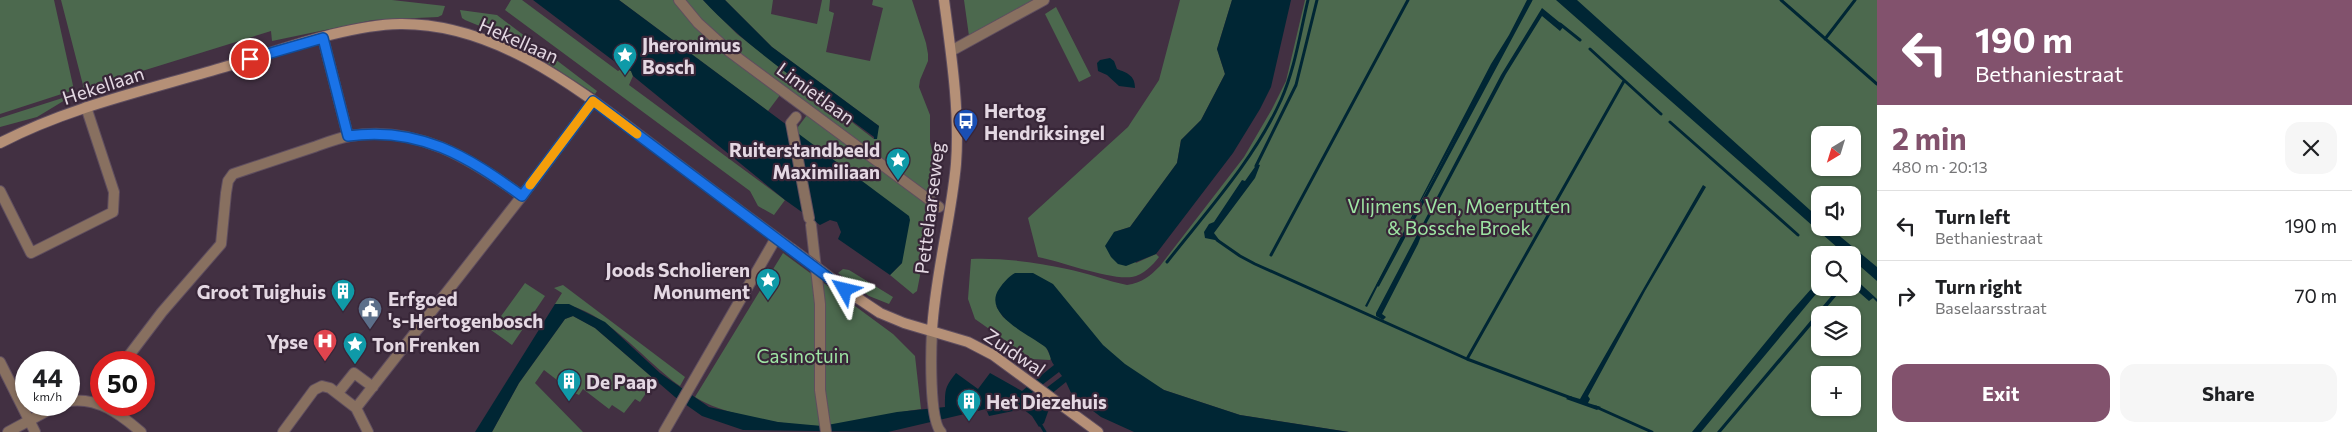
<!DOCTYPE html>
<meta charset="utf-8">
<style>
:root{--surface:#fff;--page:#f6f6f6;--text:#202124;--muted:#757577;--line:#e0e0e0;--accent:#82526d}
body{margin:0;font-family:Commissioner,sans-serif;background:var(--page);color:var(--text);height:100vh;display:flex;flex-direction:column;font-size:19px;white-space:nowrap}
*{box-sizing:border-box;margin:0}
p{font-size:16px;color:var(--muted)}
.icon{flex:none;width:28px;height:28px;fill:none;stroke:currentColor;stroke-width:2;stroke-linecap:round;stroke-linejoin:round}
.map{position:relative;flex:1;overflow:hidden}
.drawer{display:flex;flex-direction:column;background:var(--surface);width:475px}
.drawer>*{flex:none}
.top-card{background:#82526d;color:#fff;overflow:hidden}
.needle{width:32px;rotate:218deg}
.buttons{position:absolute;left:1811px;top:126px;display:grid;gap:10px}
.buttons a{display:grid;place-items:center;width:50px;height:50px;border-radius:10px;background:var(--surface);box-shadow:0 1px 4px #0004;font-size:25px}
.speed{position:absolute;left:15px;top:351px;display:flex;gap:10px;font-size:25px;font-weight:700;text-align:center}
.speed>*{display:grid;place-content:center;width:65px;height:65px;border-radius:50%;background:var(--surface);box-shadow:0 1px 4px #0004;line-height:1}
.speed small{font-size:12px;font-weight:400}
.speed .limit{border:8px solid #d22;background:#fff;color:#111}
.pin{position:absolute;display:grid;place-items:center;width:42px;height:42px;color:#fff;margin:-21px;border:2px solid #fff;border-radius:50%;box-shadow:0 1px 5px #0007}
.me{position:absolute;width:55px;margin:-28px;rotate:307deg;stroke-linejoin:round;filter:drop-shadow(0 0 4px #0008)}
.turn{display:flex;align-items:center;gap:18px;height:105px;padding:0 15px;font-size:22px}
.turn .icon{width:65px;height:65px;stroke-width:2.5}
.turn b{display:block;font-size:35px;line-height:42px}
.round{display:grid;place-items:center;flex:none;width:52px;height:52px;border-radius:15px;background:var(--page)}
.head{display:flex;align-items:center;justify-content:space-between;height:85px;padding:0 15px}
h1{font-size:30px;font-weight:700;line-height:38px;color:var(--accent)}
.action{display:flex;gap:10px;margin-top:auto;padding:10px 15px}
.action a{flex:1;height:58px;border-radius:15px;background:var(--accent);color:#fff;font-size:20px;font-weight:700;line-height:58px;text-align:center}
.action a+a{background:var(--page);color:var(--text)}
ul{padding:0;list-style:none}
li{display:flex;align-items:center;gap:15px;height:70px;padding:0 15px;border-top:1px solid var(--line)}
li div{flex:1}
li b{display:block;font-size:19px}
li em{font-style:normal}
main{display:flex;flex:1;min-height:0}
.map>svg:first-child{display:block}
</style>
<main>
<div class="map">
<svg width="1877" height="432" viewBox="0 0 1877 432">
<rect width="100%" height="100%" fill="#423042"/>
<path fill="#4c694e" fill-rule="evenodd" d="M0 0H54L74 90 0 114Z
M61 0H392L445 6 442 15 438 17 373 20 272 41 271 31 84 89Z
M511 0H522L618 71 623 68 631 71 633 76 629 85 785 200 774 215 758 206 750 191 505 10Z
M619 0H676L708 39 780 95 768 111Z
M685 0H703L737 34 874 139 879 126 772 47 725 0H773L771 14 817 24 822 0H830L829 11 834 13 826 52 870 61 883 8 872 5 873 0H912L926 43 928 54V61L920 80 919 87 930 115V142L937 170 935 199 729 46 700 19Z
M964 0H1034L969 36Z
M1180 0H1232L1217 49 1225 74 1201 120 1181 140 1177 163 1130 227 1114 232 1136 263 1156 254 1159 257C1153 265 1143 275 1132 277 1109 280 1063 262 1038 257L1028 218 1128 127 1159 80Z
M1305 0H1877V432H1349L1240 415 1164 390 996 306 1003 317 1046 347 1051 358 1050 360 1032 359 975 319 968 299 971 259C1003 258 1036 262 1067 269 1088 273 1107 281 1127 285 1142 283 1150 276 1160 266L1244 157 1272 109 1286 81ZM1820 135H1852V168H1820ZM1820 195H1852V228H1820ZM1820 255H1852V288H1820ZM1820 315H1852V348H1820ZM1820 375H1852V408H1820Z
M1056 7 1091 76 1079 82 1045 14Z
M460 10 497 15 597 91 595 94 509 38 465 20 462 18Z
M75 94 37 117 0 127V118Z
M807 115 933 209 917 291 913 294 890 275 902 263 795 131Z
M783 253 893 334 915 356 921 409C889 413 855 424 823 426 791 427 722 415 695 397Z
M843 269 849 270 893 297 889 304 869 296 838 273Z
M525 283 545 296 512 345 491 330Z
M563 285 685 377 680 386C644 361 600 303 555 304L562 293 554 288Z
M573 316 595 328 655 380 640 402 635 399 624 413 612 405 609 409 583 389 579 395 557 385V380L544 370 535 383 583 432H492L519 383 565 319Z"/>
<path fill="#002634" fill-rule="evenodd" d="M533 0H619L909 216 910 220 902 263 890 275 838 239 841 232 837 222 830 220 820 225 785 200 633 76 631 71 623 68Z
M703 0H725L772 47 879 126 877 139H874V137C816 93 752 53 703 0Z
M1232 0H1291L1271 87 1260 109 1233 153 1156 254 1126 266 1118 264 1111 257 1105 246 1114 232 1130 227 1177 163 1181 140 1201 120 1225 74 1217 49Z
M1527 0H1531L1421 201 1367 307 1365 306 1491 64 1509 35Z
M1556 0H1577L1820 219V228H1830L1877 267V281L1853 260 1852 255H1846L1814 227Z
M1542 8 1564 26 1560 31 1542 16 1506 74 1424 228 1418 244 1382 314 1386 317 1383 320 1376 316V313L1501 75Z
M1110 58 1114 61 1117 69C1127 73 1135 75 1135 88L1119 86 1107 75 1098 71 1097 63 1100 60Z
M1257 164 1260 165 1255 178 1214 233 1220 241 1205 238 1204 232 1209 224 1214 222 1242 180 1245 181Z
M1703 185 1706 187 1645 291 1588 396 1590 399 1588 403 1601 407 1597 410 1566 399 1570 396 1580 399Z
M1015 273H1033L1053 284 1103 345 1125 364 1164 390 1240 415 1349 432H1134L1101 417 1072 395 1066 382 1040 403 1049 409 1044 423 1039 427 1032 416 1023 409 989 416 986 409 888 432 743 430 702 416 675 397 595 328 573 316 565 319 519 383 492 432H475L555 304H569L605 322 660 373 709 407 778 422 822 426 897 412 945 407C945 389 945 387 956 373L978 389 990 373 1022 391 1054 365C1049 359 1051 351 1044 346 1028 334 982 314 999 289 1004 282 1008 277 1015 273ZM1059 372 1062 376 1033 398 1029 395Z
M1853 277 1877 299V302L1873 298 1869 301 1853 287Z
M1820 279 1821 288 1701 432H1692L1788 315Z
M1838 288H1843L1721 432H1717Z"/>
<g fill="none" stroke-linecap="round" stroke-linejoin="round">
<path stroke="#002634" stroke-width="3" d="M1781 0 1877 84
M1560 24 1580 40
M1825 39 1855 0
M1590 49 1661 114
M1670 122 1798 235
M1256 166 1296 85 1317 0
M1217 240 1240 256 1255 264 1467 359 1571 398
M1271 255 1408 0
M1167 262C1207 211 1254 160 1281 100 1295 69 1300 33 1308 0
M1378 285 1531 0
M1467 359 1624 81
M1596 407 1652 432
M1039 422 1045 432"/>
<defs>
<path id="street" d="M679 0 698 23 730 52 939 207
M323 38 348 136
M951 51 1044 0
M796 117 791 123 809 218
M0 191 31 253 113 212 114 192 86 107
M811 225 820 304V390L826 432
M932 331C931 350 929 420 941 432
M0 362 35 432
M124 362 162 312 221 244 226 193 228 181 233 174C260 165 287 156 314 147 325 143 338 138 350 136 416 124 471 159 522 196
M338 393 354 373 373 387
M69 401C98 397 120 414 141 432
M356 408 522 196 593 101
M8 432 58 405
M283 432 314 390 322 386 330 388 356 408 368 432
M664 432 776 238"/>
<path id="secondary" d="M0 143C69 107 147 90 221 68 276 52 344 25 400 24 498 23 581 91 654 146 700 181 745 215 792 249
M859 299 880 313 904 323 968 342 993 355 1098 432
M932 331C935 275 951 220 956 164 960 111 951 53 944 0"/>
</defs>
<use href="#street" stroke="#5f4e5f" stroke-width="12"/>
<use href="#secondary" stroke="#5f4e5f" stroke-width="12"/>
<use href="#street" stroke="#887060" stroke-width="10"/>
<use href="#secondary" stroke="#b59077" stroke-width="10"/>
<defs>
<path id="secondary-bridge" d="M792 249 859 299"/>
</defs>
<use href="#secondary-bridge" stroke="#5f4e5f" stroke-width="12" stroke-linecap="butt"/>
<use href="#secondary-bridge" stroke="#b59077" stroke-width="10"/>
</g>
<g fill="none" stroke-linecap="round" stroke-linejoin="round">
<defs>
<path id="route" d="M250 59 323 38 348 136C419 126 467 156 522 196L593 101 845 290"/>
</defs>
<use href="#route" stroke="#114b97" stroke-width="12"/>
<use href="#route" stroke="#1a73e8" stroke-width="9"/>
<path stroke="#f59e0b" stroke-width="9" d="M530 185 593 101 637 134"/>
</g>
<defs>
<symbol id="sight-pin" viewBox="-11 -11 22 30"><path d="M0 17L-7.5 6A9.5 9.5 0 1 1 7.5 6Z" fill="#0f9aa8" stroke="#382638"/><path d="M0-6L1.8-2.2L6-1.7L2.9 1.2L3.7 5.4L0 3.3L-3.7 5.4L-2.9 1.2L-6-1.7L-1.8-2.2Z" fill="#fff"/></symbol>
<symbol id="bus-pin" viewBox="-11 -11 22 30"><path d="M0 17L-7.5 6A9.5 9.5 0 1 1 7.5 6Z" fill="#1a4fb4" stroke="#382638"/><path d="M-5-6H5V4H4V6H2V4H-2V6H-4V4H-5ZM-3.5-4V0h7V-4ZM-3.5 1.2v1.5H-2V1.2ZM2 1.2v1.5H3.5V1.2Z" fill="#fff"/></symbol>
<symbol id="building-pin" viewBox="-11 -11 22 30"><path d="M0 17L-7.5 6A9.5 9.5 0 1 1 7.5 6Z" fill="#0f9aa8" stroke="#382638"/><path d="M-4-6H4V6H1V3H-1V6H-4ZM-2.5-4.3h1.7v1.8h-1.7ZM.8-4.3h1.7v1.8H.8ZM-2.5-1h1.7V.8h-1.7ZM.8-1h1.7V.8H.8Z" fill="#fff"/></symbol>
<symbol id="civic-pin" viewBox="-11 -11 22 30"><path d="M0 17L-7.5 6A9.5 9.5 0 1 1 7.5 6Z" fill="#5c6f8a" stroke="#382638"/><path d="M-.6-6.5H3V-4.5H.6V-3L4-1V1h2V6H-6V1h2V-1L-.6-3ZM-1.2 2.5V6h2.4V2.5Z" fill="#fff"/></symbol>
<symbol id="hospital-pin" viewBox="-11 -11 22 30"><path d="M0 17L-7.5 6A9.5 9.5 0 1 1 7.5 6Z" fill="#e0444e" stroke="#382638"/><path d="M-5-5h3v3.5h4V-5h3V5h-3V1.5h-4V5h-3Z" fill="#fff"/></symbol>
</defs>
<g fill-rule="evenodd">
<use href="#sight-pin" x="611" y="41" width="28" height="38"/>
<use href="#bus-pin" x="952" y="107" width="28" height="38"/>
<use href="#sight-pin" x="884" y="146" width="28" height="38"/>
<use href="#sight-pin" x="754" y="266" width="28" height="38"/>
<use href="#building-pin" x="329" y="277" width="28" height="38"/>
<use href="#civic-pin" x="356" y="295" width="28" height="38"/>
<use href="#hospital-pin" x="311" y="327" width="28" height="38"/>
<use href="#sight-pin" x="341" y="330" width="28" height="38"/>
<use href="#building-pin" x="555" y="367" width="28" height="38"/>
<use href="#building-pin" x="955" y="387" width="28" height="38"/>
</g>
<g text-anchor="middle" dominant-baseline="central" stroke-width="4.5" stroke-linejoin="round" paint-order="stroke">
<g font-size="19" fill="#e4d8e3" stroke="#382638">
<text transform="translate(519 40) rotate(24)">Hekellaan</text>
<text transform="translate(103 85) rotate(-18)">Hekellaan</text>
<text transform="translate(816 93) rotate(36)">Limietlaan</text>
<text transform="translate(929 208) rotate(-83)">Pettelaarseweg</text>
<text transform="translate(1015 352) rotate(34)">Zuidwal</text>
</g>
<g font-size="19" font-weight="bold" fill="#e4d8e3" stroke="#382638" text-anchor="start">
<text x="642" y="44">Jheronimus<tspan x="642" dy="22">Bosch</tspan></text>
<text x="984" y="110">Hertog<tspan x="984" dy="22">Hendriksingel</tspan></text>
<text x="880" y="149" text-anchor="end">Ruiterstandbeeld<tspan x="880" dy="22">Maximiliaan</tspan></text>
<text x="750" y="269" text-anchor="end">Joods Scholieren<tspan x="750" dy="22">Monument</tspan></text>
<text x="326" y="291" text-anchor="end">Groot Tuighuis</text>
<text x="388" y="298">Erfgoed<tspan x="388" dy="22">'s-Hertogenbosch</tspan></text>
<text x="308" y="341" text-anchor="end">Ypse</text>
<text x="372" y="344">Ton Frenken</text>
<text x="586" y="381">De Paap</text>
<text x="986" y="401">Het Diezehuis</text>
</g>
<g font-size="19" fill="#9ee5a3" stroke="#382638">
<text x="1459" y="205">Vlijmens Ven, Moerputten<tspan x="1459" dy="22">&amp; Bossche Broek</tspan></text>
<text x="803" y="355">Casinotuin</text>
</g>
</g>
</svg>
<div class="buttons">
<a><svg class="needle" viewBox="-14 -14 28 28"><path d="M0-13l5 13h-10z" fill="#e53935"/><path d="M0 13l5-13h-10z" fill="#757577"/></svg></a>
<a><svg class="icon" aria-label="sound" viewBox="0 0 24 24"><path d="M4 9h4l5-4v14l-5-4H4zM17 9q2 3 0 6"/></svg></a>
<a><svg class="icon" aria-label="search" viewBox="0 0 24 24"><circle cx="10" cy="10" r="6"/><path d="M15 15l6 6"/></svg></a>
<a><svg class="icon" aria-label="layers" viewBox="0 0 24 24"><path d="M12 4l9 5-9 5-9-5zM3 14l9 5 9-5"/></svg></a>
<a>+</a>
</div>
<div class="speed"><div>44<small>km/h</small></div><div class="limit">50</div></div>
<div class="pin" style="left:250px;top:59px;background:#d93025"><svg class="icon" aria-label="arrive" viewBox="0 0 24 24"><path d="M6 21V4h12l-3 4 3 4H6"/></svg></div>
<svg class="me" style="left:845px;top:290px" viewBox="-20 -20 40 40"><path d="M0-17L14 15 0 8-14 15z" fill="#1a73e8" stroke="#fff" stroke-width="4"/></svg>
</div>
<section class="drawer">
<div class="top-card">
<div class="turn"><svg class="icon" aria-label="left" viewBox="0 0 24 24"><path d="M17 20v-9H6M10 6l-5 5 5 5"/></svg><div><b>190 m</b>Bethaniestraat</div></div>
</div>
<div class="head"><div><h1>2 min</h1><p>480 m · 20:13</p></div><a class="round"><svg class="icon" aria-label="close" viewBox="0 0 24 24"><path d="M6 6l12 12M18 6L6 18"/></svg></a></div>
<ul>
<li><svg class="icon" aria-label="left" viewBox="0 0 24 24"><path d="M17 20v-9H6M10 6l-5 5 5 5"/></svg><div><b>Turn left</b><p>Bethaniestraat</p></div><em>190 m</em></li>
<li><svg class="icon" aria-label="right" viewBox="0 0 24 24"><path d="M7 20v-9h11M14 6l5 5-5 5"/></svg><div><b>Turn right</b><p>Baselaarsstraat</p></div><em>70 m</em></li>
</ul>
<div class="action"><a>Exit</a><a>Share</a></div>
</section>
</main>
